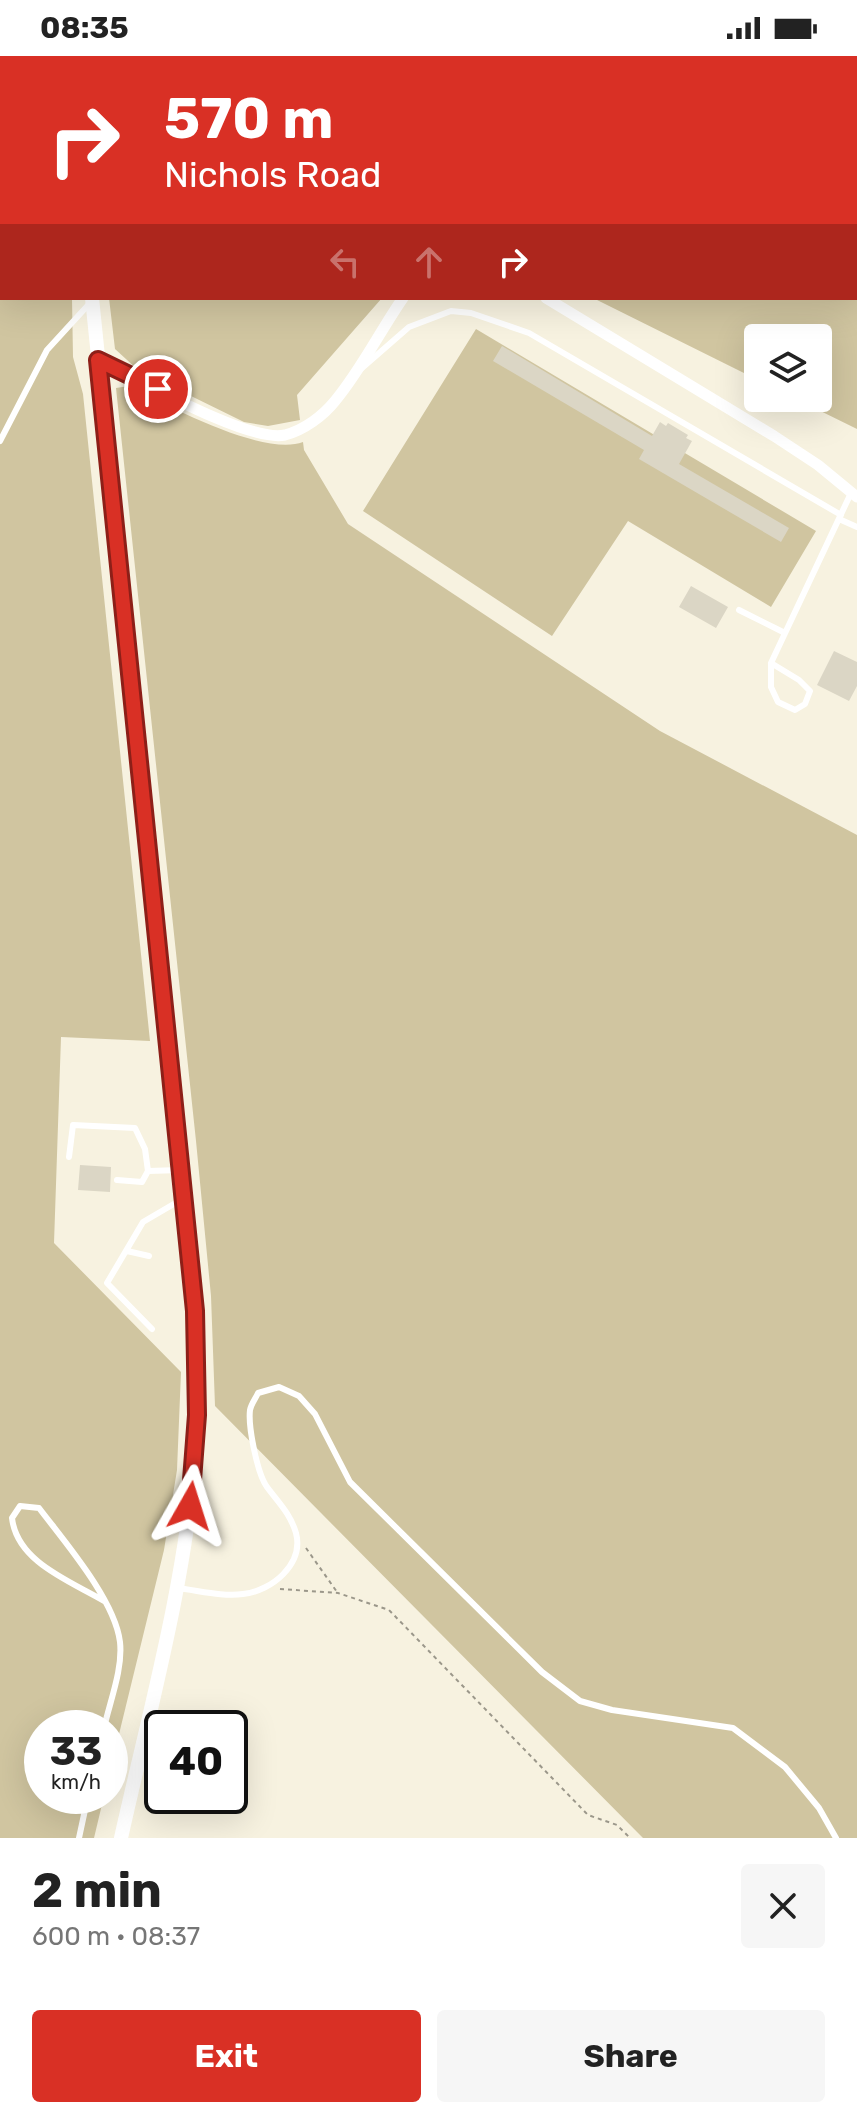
<!DOCTYPE html>
<meta charset="utf-8">
<style>
:root{--surface:#fff;--page:#f6f6f6;--text:#222;--muted:#767676;--accent:#d93025}
body{margin:0;font-family:Rubik,sans-serif;background:var(--page);color:var(--text);height:100vh;display:flex;flex-direction:column;font-size:30px;white-space:nowrap}
*{box-sizing:border-box;margin:0}
p{font-size:26px;color:var(--muted)}
.icon{flex:none;width:44px;height:44px;fill:none;stroke:currentColor;stroke-width:2;stroke-linecap:round;stroke-linejoin:round}
.map{position:relative;height:1782px;overflow:hidden}
.side{display:flex;flex-direction:column;background:var(--surface);flex:1}
.side>*{flex:none}
.hud{position:absolute;left:0px;top:0px;width:858px;height:244px;box-shadow:0 8px 32px #0002;background:#d93025;color:#fff;overflow:hidden}
.fabs{position:absolute;left:744px;top:268px;display:grid;gap:16px}
.fabs a{display:grid;place-items:center;width:88px;height:88px;border-radius:8px;background:var(--surface);box-shadow:0 8px 32px #0002;font-size:40px}
.speed{position:absolute;left:24px;top:1654px;display:flex;gap:16px;font-size:40px;font-weight:700;text-align:center}
.speed>*{display:grid;place-content:center;width:104px;height:104px;border-radius:50%;background:var(--surface);box-shadow:0 8px 32px #0002;line-height:1}
.speed small{font-size:20px;font-weight:400}
.speed .limit{border:4px solid #111;border-radius:12px;background:#fff;color:#111}
.pin{position:absolute;display:grid;place-items:center;width:68px;height:68px;color:#fff;margin:-34px;border:4px solid #fff;border-radius:50%;box-shadow:0 2px 8px #0007}
.me{position:absolute;width:88px;margin:-44px;rotate:6deg;stroke-linejoin:round;filter:drop-shadow(0 0 6px #0008)}
.turn{display:flex;align-items:center;gap:28px;height:168px;padding:0 32px;font-size:36px}
.turn .icon{width:104px;height:104px;stroke-width:2.5}
.turn b{display:block;font-size:56px;line-height:68px}
.lanes{display:flex;align-items:center;height:76px;padding:0 32px;background:#0003;justify-content:center;gap:40px;direction:ltr}
.lanes .off{opacity:.35}
.round{display:grid;place-items:center;flex:none;width:84px;height:84px;border-radius:8px;background:var(--page)}
.head{display:flex;align-items:center;justify-content:space-between;height:136px;padding:0 32px}
h1{font-size:48px;font-weight:700;line-height:60px}
.cta{display:flex;gap:16px;margin-top:auto;padding:16px 32px}
.cta a{flex:1;height:92px;border-radius:8px;background:var(--accent);color:#fff;font-size:32px;font-weight:700;line-height:92px;text-align:center}
.cta a+a{background:var(--page);color:var(--text)}
.status{display:flex;justify-content:space-between;align-items:center;height:56px;padding:0 40px;background:var(--surface);direction:ltr}
.status svg{height:22px;fill:currentColor}
.map>svg:first-child{display:block}
</style>
<div class="status"><b>08:35</b><svg viewBox="0 0 49 12"><path d="M0 12V9h3v3zM5 12V6h3v6zM10 12V3h3v9zM15 12V0h3v12zM26 1h20v11H26zM47 4h2v5h-2z"/></svg></div>
<div class="map">
<svg width="857" height="1782" viewBox="0 0 857 1782">
<rect width="100%" height="100%" fill="#f7f2e0"/>
<path fill="#d0c5a0" d="M0 0H87L2 2V242H72L73 301 83 338 150 985 61 981 54 1187 181 1316 177 1414 164 1494 110 1715V1672H42V1740H104L94 1782H0Z
M469 0H857V373L794 342H818V282H758V324L593 242H856V2Z
M109 242H382L297 339 300 364 268 370 244 366 138 314 115 293Z
M476 273 816 475 771 551 628 465 552 580 363 455Z
M129 330C166 349 263 401 303 386L304 394 348 468 660 675 857 779V1782H643L215 1350 211 1240 196 1085 116 332Z"/>
<path fill="#dbd6c5" d="M502 290 652 380 660 366 666 370 668 367 688 379 686 382 692 385 679 408 789 472 781 486 639 403 644 394 493 305Z
M691 530 728 551 716 572 679 551Z
M834 595 857 606V630L849 645 817 629Z
M80 1109 111 1111 110 1136 78 1134Z"/>
<g fill="none" stroke-linecap="round" stroke-linejoin="round">
<path stroke="#9b978a" stroke-width="2" stroke-dasharray="4 4" stroke-linecap="butt" d="M306 1492 337 1536
M280 1533 338 1537 389 1554 588 1759 617 1769 630 1782"/>
<path stroke="#fff" stroke-width="6" d="M362 312 409 271 451 255 471 257 529 277 841 459
M0 385 47 294 90 247
M839 463 857 471
M739 554 785 577
M771 607 799 624 810 635 805 648 795 654 778 646 771 631V607L851 437
M69 1101 73 1069 135 1072 145 1093 148 1115
M117 1124 142 1126 148 1115 181 1114
M127 1195 149 1200
M152 1273 107 1227 143 1166 184 1142
M176 1532C197 1534 222 1541 243 1538 272 1535 304 1508 296 1477 290 1457 278 1446 267 1431 257 1417 248 1370 250 1354 251 1348 256 1342 258 1337L279 1331 299 1340 315 1358 350 1426 542 1616 580 1645 612 1654 733 1672 785 1711 819 1752 836 1782
M104 1672C110 1645 123 1613 120 1586 115 1544 64 1485 39 1452L20 1450 12 1462C17 1506 70 1525 104 1545
M79 1782 88 1740"/>
<path stroke="#fff" stroke-width="11" d="M452 2V0
M546 242 774 380 818 409 857 441
M98 304C136 322 248 387 285 379 304 374 323 360 335 345 361 314 380 275 403 242"/>
<path stroke="#fff" stroke-width="14" d="M106 2 107 0
M92 242 191 1206C196 1271 200 1335 195 1400 185 1529 149 1656 121 1782"/>
</g>
<g fill="none" stroke-linecap="round" stroke-linejoin="round">
<defs>
<path id="route" d="M158 333 98 304 195 1255 197 1359 190 1450"/>
</defs>
<use href="#route" stroke="#8d1f18" stroke-width="20"/>
<use href="#route" stroke="#d93025" stroke-width="14"/>
</g>
</svg>
<div class="fabs">
<a><svg class="icon" aria-label="layers" viewBox="0 0 24 24"><path d="M12 4l9 5-9 5-9-5zM3 14l9 5 9-5"/></svg></a>
</div>
<div class="speed"><div>33<small>km/h</small></div><div class="limit">40</div></div>
<div class="pin" style="left:158px;top:333px;background:#d93025"><svg class="icon" aria-label="arrive" viewBox="0 0 24 24"><path d="M6 21V4h12l-3 4 3 4H6"/></svg></div>
<svg class="me" style="left:190px;top:1450px" viewBox="-20 -20 40 40"><path d="M0-17L14 15 0 8-14 15z" fill="#d93025" stroke="#fff" stroke-width="4"/></svg>
<div class="hud">
<div class="turn"><svg class="icon" aria-label="right" viewBox="0 0 24 24"><path d="M7 20v-9h11M14 6l5 5-5 5"/></svg><div><b>570 m</b>Nichols Road</div></div>
<div class="lanes"><svg class="icon off" aria-label="left" viewBox="0 0 24 24"><path d="M17 20v-9H6M10 6l-5 5 5 5"/></svg><svg class="icon off" aria-label="ahead" viewBox="0 0 24 24"><path d="M12 20V5M6 11l6-6 6 6"/></svg><svg class="icon" aria-label="right" viewBox="0 0 24 24"><path d="M7 20v-9h11M14 6l5 5-5 5"/></svg></div>
</div>
</div>
<section class="side">
<div class="head"><div><h1>2 min</h1><p>600 m · 08:37</p></div><a class="round"><svg class="icon" aria-label="close" viewBox="0 0 24 24"><path d="M6 6l12 12M18 6L6 18"/></svg></a></div>
<div class="cta"><a>Exit</a><a>Share</a></div>
</section>
